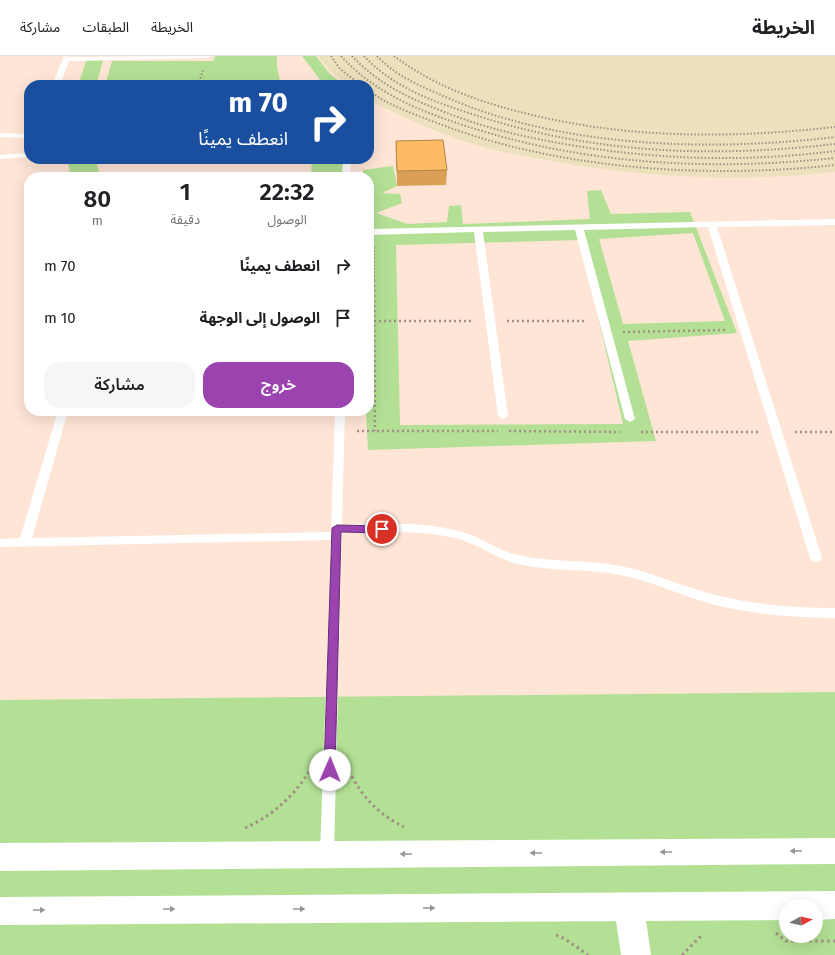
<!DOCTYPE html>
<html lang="ar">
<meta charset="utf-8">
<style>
:root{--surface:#fff;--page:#f6f6f6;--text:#202124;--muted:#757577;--line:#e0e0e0;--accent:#9b43af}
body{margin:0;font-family:"Fira Sans","Noto Sans Arabic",sans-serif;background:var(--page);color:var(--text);direction:rtl;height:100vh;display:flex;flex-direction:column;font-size:15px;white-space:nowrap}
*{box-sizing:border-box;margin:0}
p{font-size:13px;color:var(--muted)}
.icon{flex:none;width:22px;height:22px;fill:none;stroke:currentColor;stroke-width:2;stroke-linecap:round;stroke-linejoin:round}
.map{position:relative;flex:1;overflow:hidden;direction:ltr}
.side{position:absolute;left:24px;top:116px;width:350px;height:244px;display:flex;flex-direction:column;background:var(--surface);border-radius:16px;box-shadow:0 4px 16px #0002;direction:rtl}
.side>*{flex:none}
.guide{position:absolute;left:24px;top:24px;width:350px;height:84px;border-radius:16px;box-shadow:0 4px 16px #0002;direction:rtl;background:#1a4fa0;color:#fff;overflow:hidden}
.needle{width:26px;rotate:82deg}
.controls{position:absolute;left:779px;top:843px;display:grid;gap:8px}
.controls a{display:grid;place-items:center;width:44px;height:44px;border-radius:50%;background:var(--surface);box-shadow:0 4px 16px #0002;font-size:20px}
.pin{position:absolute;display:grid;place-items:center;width:34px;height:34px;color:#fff;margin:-17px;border:2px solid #fff;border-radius:50%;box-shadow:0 1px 4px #0007}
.me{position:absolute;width:44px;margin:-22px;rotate:1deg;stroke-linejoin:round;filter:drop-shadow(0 0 3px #0008)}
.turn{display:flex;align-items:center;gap:14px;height:84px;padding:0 20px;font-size:18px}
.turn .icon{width:52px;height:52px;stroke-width:2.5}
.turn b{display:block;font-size:28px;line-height:34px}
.eta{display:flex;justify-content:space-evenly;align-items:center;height:68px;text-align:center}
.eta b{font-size:24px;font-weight:600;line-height:28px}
.cta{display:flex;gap:8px;margin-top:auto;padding:8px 20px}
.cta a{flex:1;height:46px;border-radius:16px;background:var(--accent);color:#fff;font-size:16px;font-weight:600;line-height:46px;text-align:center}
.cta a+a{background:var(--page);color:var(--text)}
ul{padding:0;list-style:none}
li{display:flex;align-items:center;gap:12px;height:52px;padding:0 20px}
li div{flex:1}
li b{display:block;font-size:15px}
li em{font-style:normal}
header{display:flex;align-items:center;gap:24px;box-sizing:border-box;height:56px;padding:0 20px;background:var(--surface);border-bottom:1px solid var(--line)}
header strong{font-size:19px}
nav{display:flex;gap:22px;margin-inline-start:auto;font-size:14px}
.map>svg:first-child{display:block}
</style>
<header>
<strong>الخريطة</strong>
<nav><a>الخريطة</a><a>الطبقات</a><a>مشاركة</a></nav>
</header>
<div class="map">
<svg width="835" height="899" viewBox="0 0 835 899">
<rect width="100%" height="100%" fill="#fee5d6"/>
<path fill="#b3e094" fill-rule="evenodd" d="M215 0H277V11L281 29H105L112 5H214Z
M302 0H316L329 17 344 29H324Z
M103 4 96 29H78L86 5Z
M66 103H104L97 108 100 121H72Z
M312 103H348L346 121H311Z
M393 110 397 130 382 137 400 138 402 147 376 157 408 168 447 166 449 150 461 149 463 168 590 163 587 135 601 134 611 158 690 156 737 277 628 285 656 385 368 394 366 355H369V121H363V114ZM693 177 725 265 623 268 599 183ZM580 184 623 368 400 369 396 189Z
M230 118V121H104Z
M835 636V899H0V644ZM786 850H816V880H786Z"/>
<path fill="#ebe1bc" d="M318 0H835V116C739 126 647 122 552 105 524 100 493 95 466 86 433 75 401 60 369 44V29H348L330 15Z"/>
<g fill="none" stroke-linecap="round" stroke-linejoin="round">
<path stroke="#a29085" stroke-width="2" stroke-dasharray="1.5 2" stroke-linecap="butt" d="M331 0 340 13 361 29
M341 0C375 37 419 55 466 70 585 109 711 115 835 102
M352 0C379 29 411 43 447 57 491 74 529 82 576 90 662 104 748 106 835 95
M364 0C394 32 434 46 475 59 594 98 711 102 835 88
M377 0C395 19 418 29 441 39 558 92 709 96 835 81
M394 0C438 33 488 49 541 61 638 83 736 82 835 71
M198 29 203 14
M369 35C390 50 414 58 437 67 559 114 707 123 835 109
M374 191V225"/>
<path stroke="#a29085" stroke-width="2.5" stroke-dasharray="2 3" stroke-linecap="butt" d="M374 224 375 375
M374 265H474
M507 265H586
M623 276 726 274
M357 375H498
M509 375 620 376
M641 376H758
M795 376H835"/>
<path stroke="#a29085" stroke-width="3" stroke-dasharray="2.5 3.5" stroke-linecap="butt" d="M349 715C362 741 378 758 404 771
M245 772C273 759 292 742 309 716
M776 877 786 885H835
M556 879 565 883 588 899
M682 899 703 878"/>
<path fill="#fff" fill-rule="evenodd" d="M64 0 70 1 211 0 208 2 69 5 60 29H52Z
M0 77 29 78V82L0 81Z
M29 97V101L0 103V99Z
M343 103H351L350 121H342Z
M835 163V169L717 171 822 502 820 505 816 506 812 505 810 502 708 171 584 174 635 363 630 366 625 363 575 174 483 176 508 360 503 363 498 360 474 176 369 179V173Z
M58 355H68L32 482 331 476 335 355H345L342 469C382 468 423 465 462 476 482 481 498 495 518 499 551 507 586 503 620 510 648 515 673 527 701 535 744 548 790 552 835 552V562C790 561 744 558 701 545 673 536 648 524 620 519 586 512 551 516 518 508 497 503 480 489 459 483 422 473 381 477 342 477L334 798 332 803 327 805 322 803 320 798 331 484 0 491V483L20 482Z"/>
<path fill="#fff" fill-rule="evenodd" d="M629 837 639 841 644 851 651 899H621L614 851 619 841Z"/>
<path fill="#fff" fill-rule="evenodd" d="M835 782V808L0 815V787Z
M835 835V863L816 864V850H786V864L0 869V841Z"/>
</g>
<path fill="#daa156" d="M396 85 447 114 446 129 397 130Z"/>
<path fill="#fdbb64" stroke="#b18346" d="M443 84 447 114 397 115 396 85Z"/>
<defs><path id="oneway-solid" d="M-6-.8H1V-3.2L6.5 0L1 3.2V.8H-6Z"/></defs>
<g fill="#989593">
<use href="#oneway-solid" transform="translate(796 795) rotate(180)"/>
<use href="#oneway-solid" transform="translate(666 796) rotate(180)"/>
<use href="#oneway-solid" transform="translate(536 797) rotate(180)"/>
<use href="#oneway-solid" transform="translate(406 798) rotate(180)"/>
<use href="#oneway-solid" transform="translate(429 852)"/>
<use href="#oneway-solid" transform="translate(169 853)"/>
<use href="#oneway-solid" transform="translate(299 853)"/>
<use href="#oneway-solid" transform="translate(39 854)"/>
</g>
<path fill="#9b43af" stroke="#652c72" d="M337 469 382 470 387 473 382 477 341 476 335 714 333 717 330 718 326 717 324 714 332 472Z"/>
</svg>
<div class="controls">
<a><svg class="needle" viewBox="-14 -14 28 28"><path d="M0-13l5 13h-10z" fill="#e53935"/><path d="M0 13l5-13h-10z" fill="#757577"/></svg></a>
</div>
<div class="pin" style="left:382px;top:473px;background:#d93025"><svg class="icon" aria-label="arrive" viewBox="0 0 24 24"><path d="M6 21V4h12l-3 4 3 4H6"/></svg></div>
<svg class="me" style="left:330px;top:714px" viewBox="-20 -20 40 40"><circle r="19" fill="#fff"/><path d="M0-13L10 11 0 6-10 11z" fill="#9b43af"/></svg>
<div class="guide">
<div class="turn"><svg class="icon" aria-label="right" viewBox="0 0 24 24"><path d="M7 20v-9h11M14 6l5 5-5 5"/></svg><div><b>70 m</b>انعطف يمينًا</div></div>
</div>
<section class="side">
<div class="eta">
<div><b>22:32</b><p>الوصول</p></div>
<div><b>1</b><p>دقيقة</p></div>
<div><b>80</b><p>m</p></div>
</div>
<ul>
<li><svg class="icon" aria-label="right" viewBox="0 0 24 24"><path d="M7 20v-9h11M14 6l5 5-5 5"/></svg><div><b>انعطف يمينًا</b></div><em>70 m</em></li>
<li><svg class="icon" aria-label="arrive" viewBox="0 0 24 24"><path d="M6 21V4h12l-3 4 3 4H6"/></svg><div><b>الوصول إلى الوجهة</b></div><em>10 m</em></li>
</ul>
<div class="cta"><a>خروج</a><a>مشاركة</a></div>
</section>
</div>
